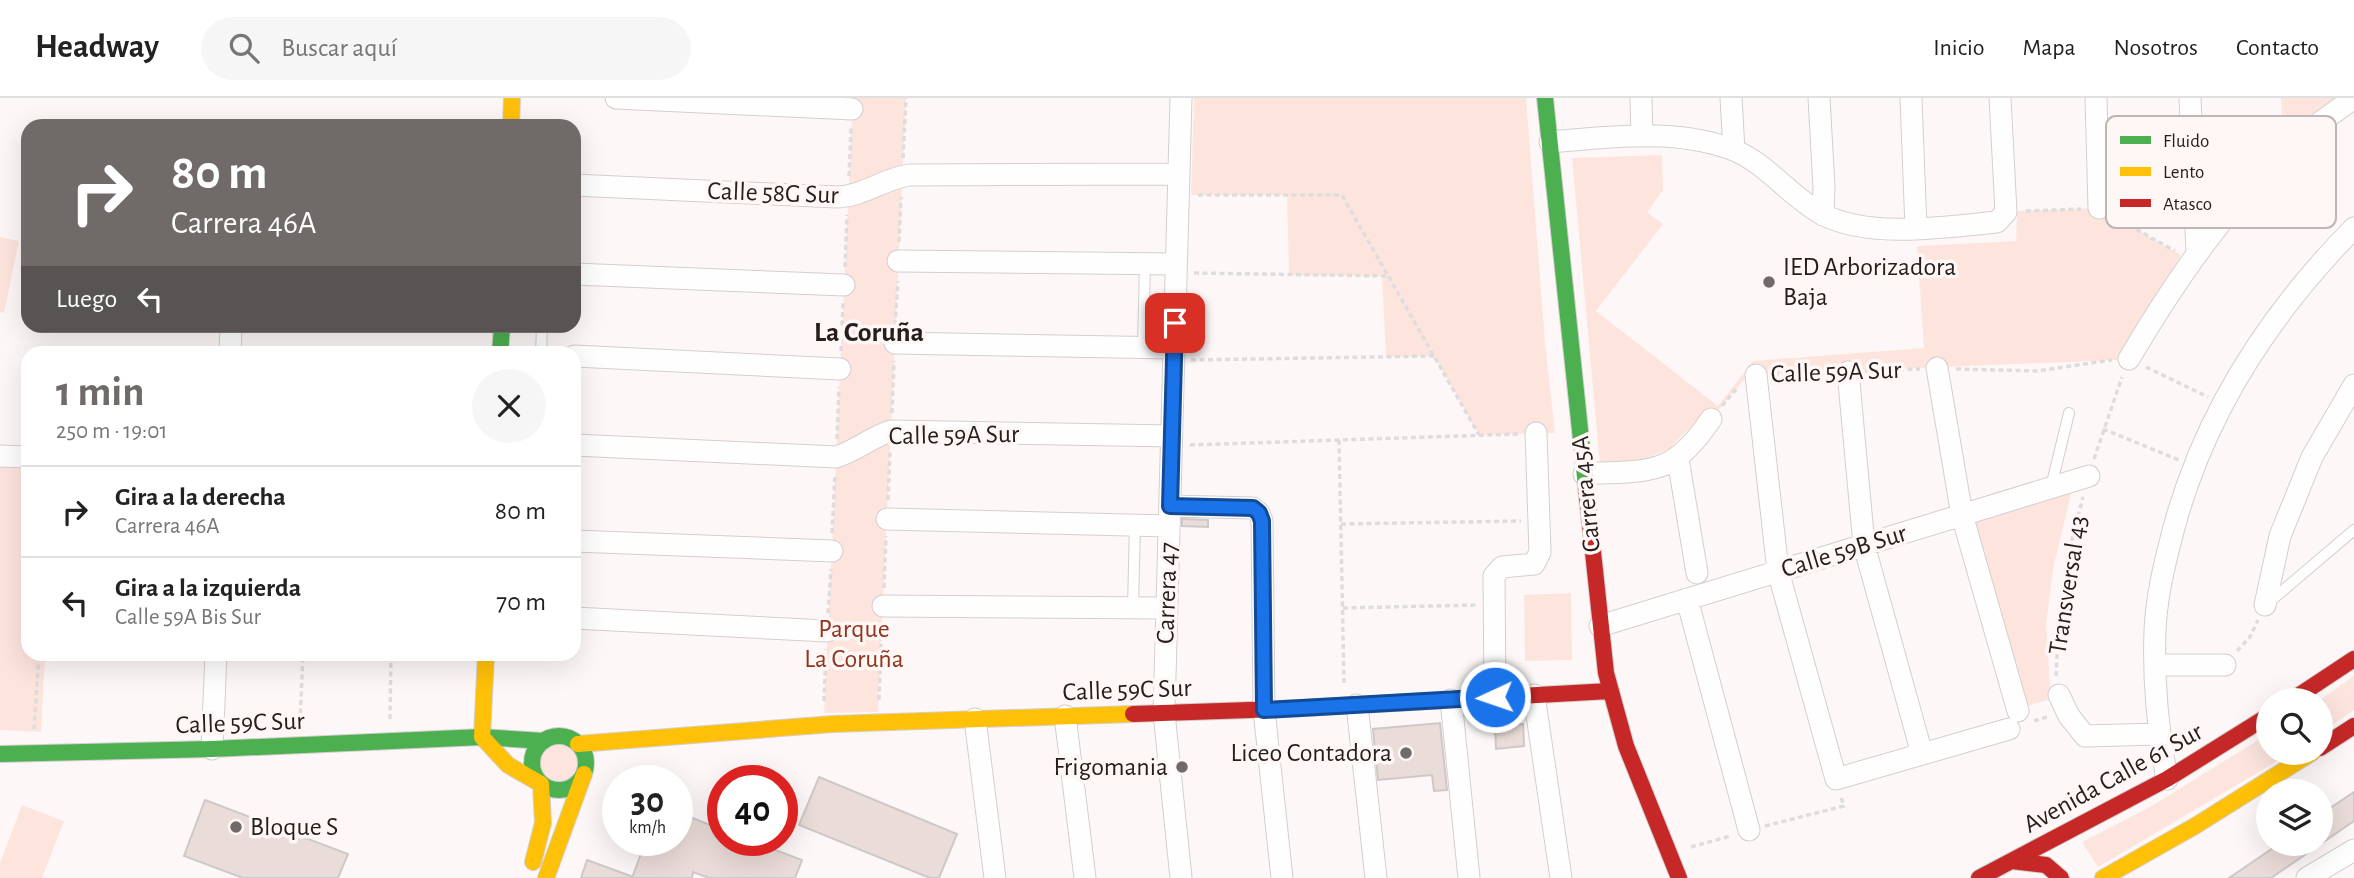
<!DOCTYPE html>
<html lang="es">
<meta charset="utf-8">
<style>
:root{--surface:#fff;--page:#f6f6f6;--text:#222;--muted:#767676;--line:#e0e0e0;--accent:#706a69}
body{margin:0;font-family:"Alegreya Sans",sans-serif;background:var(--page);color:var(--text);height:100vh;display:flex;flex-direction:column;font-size:26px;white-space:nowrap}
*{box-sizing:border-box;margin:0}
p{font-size:23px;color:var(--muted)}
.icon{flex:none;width:38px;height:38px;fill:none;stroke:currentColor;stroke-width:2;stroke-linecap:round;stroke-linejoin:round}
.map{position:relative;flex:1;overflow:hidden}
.panel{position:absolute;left:21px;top:248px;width:560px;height:315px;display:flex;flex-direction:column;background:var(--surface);border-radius:21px;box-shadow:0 7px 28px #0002}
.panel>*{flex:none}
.guide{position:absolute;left:21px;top:21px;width:560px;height:214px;border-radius:21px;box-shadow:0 7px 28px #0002;background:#706a69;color:#fff;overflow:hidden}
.buttons{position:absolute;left:2256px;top:590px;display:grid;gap:14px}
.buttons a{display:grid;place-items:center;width:77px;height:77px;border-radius:50%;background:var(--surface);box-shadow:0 7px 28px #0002;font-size:35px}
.speed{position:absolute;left:602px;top:667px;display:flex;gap:14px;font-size:35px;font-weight:700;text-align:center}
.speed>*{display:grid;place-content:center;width:91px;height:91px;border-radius:50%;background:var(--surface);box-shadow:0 7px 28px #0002;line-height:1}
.speed small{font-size:18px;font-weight:400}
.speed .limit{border:10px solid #d22;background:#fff;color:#111}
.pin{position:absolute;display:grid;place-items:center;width:60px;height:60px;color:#fff;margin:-30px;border-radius:14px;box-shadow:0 4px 10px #0006}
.me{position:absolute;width:77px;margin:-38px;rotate:267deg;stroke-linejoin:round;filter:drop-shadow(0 0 5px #0008)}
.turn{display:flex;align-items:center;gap:24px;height:147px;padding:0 35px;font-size:32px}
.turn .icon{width:91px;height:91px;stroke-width:2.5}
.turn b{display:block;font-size:49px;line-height:60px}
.then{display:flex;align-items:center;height:66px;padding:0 35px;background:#0003;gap:14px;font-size:26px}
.round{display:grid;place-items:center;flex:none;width:74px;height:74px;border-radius:37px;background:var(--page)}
.overview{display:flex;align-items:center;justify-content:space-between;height:119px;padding:0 35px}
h1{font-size:42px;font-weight:700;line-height:52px;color:var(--accent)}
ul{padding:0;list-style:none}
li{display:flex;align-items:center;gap:21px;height:91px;padding:0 35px;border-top:2px solid var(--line)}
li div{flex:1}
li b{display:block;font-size:26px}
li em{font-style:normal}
header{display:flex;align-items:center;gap:42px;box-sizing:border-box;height:98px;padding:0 35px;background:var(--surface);border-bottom:2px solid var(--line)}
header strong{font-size:33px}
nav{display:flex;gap:38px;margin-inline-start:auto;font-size:24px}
.search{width:490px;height:63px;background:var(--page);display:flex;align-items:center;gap:18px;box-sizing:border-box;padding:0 24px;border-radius:38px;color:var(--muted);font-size:26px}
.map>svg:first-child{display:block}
</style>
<header>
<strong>Headway</strong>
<div class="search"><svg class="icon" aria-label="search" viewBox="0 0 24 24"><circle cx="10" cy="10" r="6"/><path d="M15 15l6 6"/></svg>Buscar aquí</div>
<nav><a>Inicio</a><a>Mapa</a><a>Nosotros</a><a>Contacto</a></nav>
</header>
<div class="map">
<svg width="2354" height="780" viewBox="0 0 2354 780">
<rect width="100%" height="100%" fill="#fdf8f7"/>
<path fill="#fde5de" d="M853 0H906L878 614 824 615Z
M1194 0H1526L1545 244 1555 335 1479 337 1434 258 1386 259 1382 178 1289 177 1287 97H1191Z
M2281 0H2342L2283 50Z
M1662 57 1663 92 1647 114 1663 126 1596 213 1718 308 1753 263 1924 250 1917 148 2016 143 2017 113 2099 110 2181 157 2117 262 1748 277 1711 321 1703 316 1669 351 1643 361 1600 367 1572 60Z
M0 139 19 143 4 215 0 214Z
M0 368 28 369V556L45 557 41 634 0 632Z
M2072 392 2053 471 2046 527 2051 601 2011 613 1957 430Z
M1571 495 1572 562 1525 563 1524 497Z
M2354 578V612L2321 635 2320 602Z
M2268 636V654L2291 655 2098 769 2082 744 2150 709Z
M560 638C574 641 585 654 586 668L563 692H556L532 669C532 653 544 640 560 638Z
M22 707 64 723 42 780H0V765Z"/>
<path fill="#eadcd8" stroke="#cec9c8" stroke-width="2" d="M1182 421 1208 422V429L1182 428Z
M1440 625 1447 692 1434 693 1432 677 1378 682 1373 631Z
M1523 626 1524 648 1496 651 1495 628Z
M819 679 957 736 939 780H930L799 727Z
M2354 694V723L2271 780H2229L2279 746H2320V717Z
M205 702 348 756 338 780H243L184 758Z
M677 714 723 732V742H749L802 762 795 780H709L693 774 692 780H632L646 742H677Z
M587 762 631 778 630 780H581Z"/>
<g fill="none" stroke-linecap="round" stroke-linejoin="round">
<defs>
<path id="lane" d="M1143 249 1145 166
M541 256 542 228
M2051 389 2069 315
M2267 506 2354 432
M1133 509 1135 427"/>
<path id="street" d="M616 0 852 11
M1181 0 1164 615 1181 780
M1641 0 1642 38
M1731 0 1734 52
M1819 0 1824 89 1823 117
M1911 0 1916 131
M2096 0 2099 110
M2190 0 2197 154
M1550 44C1610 39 1673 30 1731 51 1766 64 1789 98 1822 116 1869 141 1946 129 1997 124L2006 114 2000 0
M574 87 837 99C864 98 883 81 909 77L1179 76
M898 163 1176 166
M574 176 844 187
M895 245 1174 250
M230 256 231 228
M574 258 840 271
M2129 261C2175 183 2227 107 2294 45 2312 29 2334 15 2354 0
M1937 270 1962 417 2018 613
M1848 274 1864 447 1922 656
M1756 277 1778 473 1836 681 2009 631
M574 347 836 359C856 353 871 339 891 333L1171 338
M0 358 28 359
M1678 361 1697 475
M1584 376C1649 372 1672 380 1711 321
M1170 408 1253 410 1259 415 1262 423 1264 612 1282 780
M887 421 1169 428
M574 443 832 453
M1687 501 1749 732
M2265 507 2280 438 2312 359 2354 287
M883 508 1167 510
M574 520 827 533
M1600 528 2089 378
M2155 567H2225
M1534 597 1561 780
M2059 597 2069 618 2085 638 2159 636
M1495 599 1494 478 1502 469 1534 466 1540 454 1536 335
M1451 602 1469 780
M1357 607 1376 780
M1065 618 1085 780
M975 621 995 780
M212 651 216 556
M2167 681C2158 632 2153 583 2155 533 2156 505 2162 476 2169 449 2198 326 2266 219 2354 130
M2307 780 2354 752"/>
<path id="fast" d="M1545 0 1586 389
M500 256 502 228
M532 665a27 27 0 1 1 54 0a27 27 0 1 1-54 0Z
M0 656 212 651 482 639 544 643"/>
<path id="slow" d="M511 28 512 0
M482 639 486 556
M482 639 508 667 541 686
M578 646 833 626 1133 616
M533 764 543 725 541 686
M546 780 584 676
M2103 780 2195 728 2313 654"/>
<path id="jam" d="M1586 389 1606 575 1626 648 1679 780
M2292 602 2354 561
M1133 616 1305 610 1610 593
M2320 650 2354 628
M2012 763 2046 767 2061 780
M1979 780 2167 681 2268 618"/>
</defs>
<use href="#lane" stroke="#d4cfce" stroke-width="12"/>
<use href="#street" stroke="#d4cfce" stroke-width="23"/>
<use href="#fast" stroke="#d4cfce" stroke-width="18"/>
<use href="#slow" stroke="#d4cfce" stroke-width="18"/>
<use href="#jam" stroke="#d4cfce" stroke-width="18"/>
<path stroke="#dedddd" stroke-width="3.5" stroke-dasharray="5 3.5" stroke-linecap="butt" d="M903 60 906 0
M849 78 851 30
M1198 97H1342L1479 337
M2026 113 2081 111
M2114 119 2175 153
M899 144 901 99
M845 169 847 117
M1194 175 1388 178
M895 227 898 183
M841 253 843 205
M1191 262 1434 258
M2146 269 2208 299
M1956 271 2038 273 2112 262
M1865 273 1920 271
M1774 276 1829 274
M1722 308 1737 290
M892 315 894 263
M2103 331 2179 362
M837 341 839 289
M1339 342 1344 585
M1190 347 1518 336
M2094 361 2122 279
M888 402 890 354
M1341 426 1521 423
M832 435 835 376
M884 490 886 438
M1343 510 1477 507
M828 515 831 471
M2237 553 2250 539 2258 522
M2056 578 2059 514 2069 454 2083 399
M879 602 882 525
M824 603 826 551
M390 621 391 556
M2034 623 2050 618
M300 624 303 556
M34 631 39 556
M1765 728 1844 708 1841 699
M1691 749 1731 738"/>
<use href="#lane" stroke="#fffefe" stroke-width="10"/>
<use href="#street" stroke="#fffefe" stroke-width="21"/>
<use href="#fast" stroke="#4caf50" stroke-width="16"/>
<use href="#slow" stroke="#ffc107" stroke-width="16"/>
<use href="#jam" stroke="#c62828" stroke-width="16"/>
</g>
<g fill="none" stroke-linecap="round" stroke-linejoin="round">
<defs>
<path id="route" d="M1175 225 1170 408 1253 410 1259 415 1262 423 1264 612 1495 599"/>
</defs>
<use href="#route" stroke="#114b97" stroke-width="18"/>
<use href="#route" stroke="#1a73e8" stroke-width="12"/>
</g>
<g fill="#706a69" stroke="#fff7f5" stroke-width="2.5">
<circle cx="1769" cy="184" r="7"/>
<circle cx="1406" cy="655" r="7"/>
<circle cx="1182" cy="669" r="7"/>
<circle cx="236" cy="729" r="7"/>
</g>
<g text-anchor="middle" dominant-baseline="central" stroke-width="7" stroke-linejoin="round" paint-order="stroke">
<g font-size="26" fill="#241e1c" stroke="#fff7f5">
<text transform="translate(773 95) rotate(2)">Calle 58G Sur</text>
<text transform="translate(1836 274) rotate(-2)">Calle 59A Sur</text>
<text transform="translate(954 337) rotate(-1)">Calle 59A Sur</text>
<text transform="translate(1586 396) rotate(-96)">Carrera 45A</text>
<text transform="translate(1844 453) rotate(-17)">Calle 59B Sur</text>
<text transform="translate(2068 487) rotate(-81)">Transversal 43</text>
<text transform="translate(1167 495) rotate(-88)">Carrera 47</text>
<text transform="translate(1127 592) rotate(-2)">Calle 59C Sur</text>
<text transform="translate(240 625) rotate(-2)">Calle 59C Sur</text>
<text transform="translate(2113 680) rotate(-29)">Avenida Calle 61 Sur</text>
</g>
<g font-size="26" fill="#241e1c" stroke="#fff7f5" text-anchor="start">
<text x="1783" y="169">IED Arborizadora<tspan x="1783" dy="30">Baja</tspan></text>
<text x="1392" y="655" text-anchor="end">Liceo Contadora</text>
<text x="1168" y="669" text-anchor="end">Frigomania</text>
<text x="250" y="729">Bloque S</text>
</g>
<g font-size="26" fill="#90341d" stroke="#fff7f5">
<text x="854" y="531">Parque<tspan x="854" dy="30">La Coruña</tspan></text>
</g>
<g font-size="28" font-weight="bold" fill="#241e1c" stroke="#fff7f5">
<text x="869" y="235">La Coruña</text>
</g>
</g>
<rect x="2106" y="18" width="230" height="112" rx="10" fill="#fff7f5" stroke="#bdb6b4" stroke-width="2"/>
<rect x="2120" y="38" width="31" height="8" fill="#4caf50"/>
<rect x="2120" y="69" width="31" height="9" fill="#ffc107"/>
<rect x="2120" y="101" width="31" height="8" fill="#c62828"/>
<g font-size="19" fill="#241e1c">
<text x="2163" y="49">Fluido</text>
<text x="2163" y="80">Lento</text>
<text x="2163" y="112">Atasco</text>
</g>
</svg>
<div class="buttons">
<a><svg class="icon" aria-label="search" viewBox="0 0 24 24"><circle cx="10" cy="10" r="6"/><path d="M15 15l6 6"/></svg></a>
<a><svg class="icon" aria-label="layers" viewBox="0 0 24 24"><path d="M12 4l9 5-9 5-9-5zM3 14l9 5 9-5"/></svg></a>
</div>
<div class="speed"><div>30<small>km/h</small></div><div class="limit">40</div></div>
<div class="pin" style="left:1175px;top:225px;background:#d93025"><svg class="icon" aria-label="arrive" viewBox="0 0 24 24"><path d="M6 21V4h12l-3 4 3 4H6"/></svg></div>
<svg class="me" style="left:1495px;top:599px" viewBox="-20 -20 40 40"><circle r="17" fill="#1a73e8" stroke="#fff" stroke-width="3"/><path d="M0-11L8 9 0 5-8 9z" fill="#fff"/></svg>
<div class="guide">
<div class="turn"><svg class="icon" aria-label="right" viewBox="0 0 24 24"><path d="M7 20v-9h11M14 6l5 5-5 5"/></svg><div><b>80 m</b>Carrera 46A</div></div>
<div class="then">Luego<svg class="icon" aria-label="left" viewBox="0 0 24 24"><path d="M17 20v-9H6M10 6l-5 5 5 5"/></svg></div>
</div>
<section class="panel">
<div class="overview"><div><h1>1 min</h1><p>250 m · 19:01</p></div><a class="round"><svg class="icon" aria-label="close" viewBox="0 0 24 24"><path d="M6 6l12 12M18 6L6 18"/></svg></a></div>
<ul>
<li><svg class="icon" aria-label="right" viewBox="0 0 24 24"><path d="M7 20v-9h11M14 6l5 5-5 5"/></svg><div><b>Gira a la derecha</b><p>Carrera 46A</p></div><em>80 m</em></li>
<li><svg class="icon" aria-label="left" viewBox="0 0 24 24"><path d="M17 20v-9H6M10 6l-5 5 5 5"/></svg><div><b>Gira a la izquierda</b><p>Calle 59A Bis Sur</p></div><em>70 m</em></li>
</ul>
</section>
</div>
